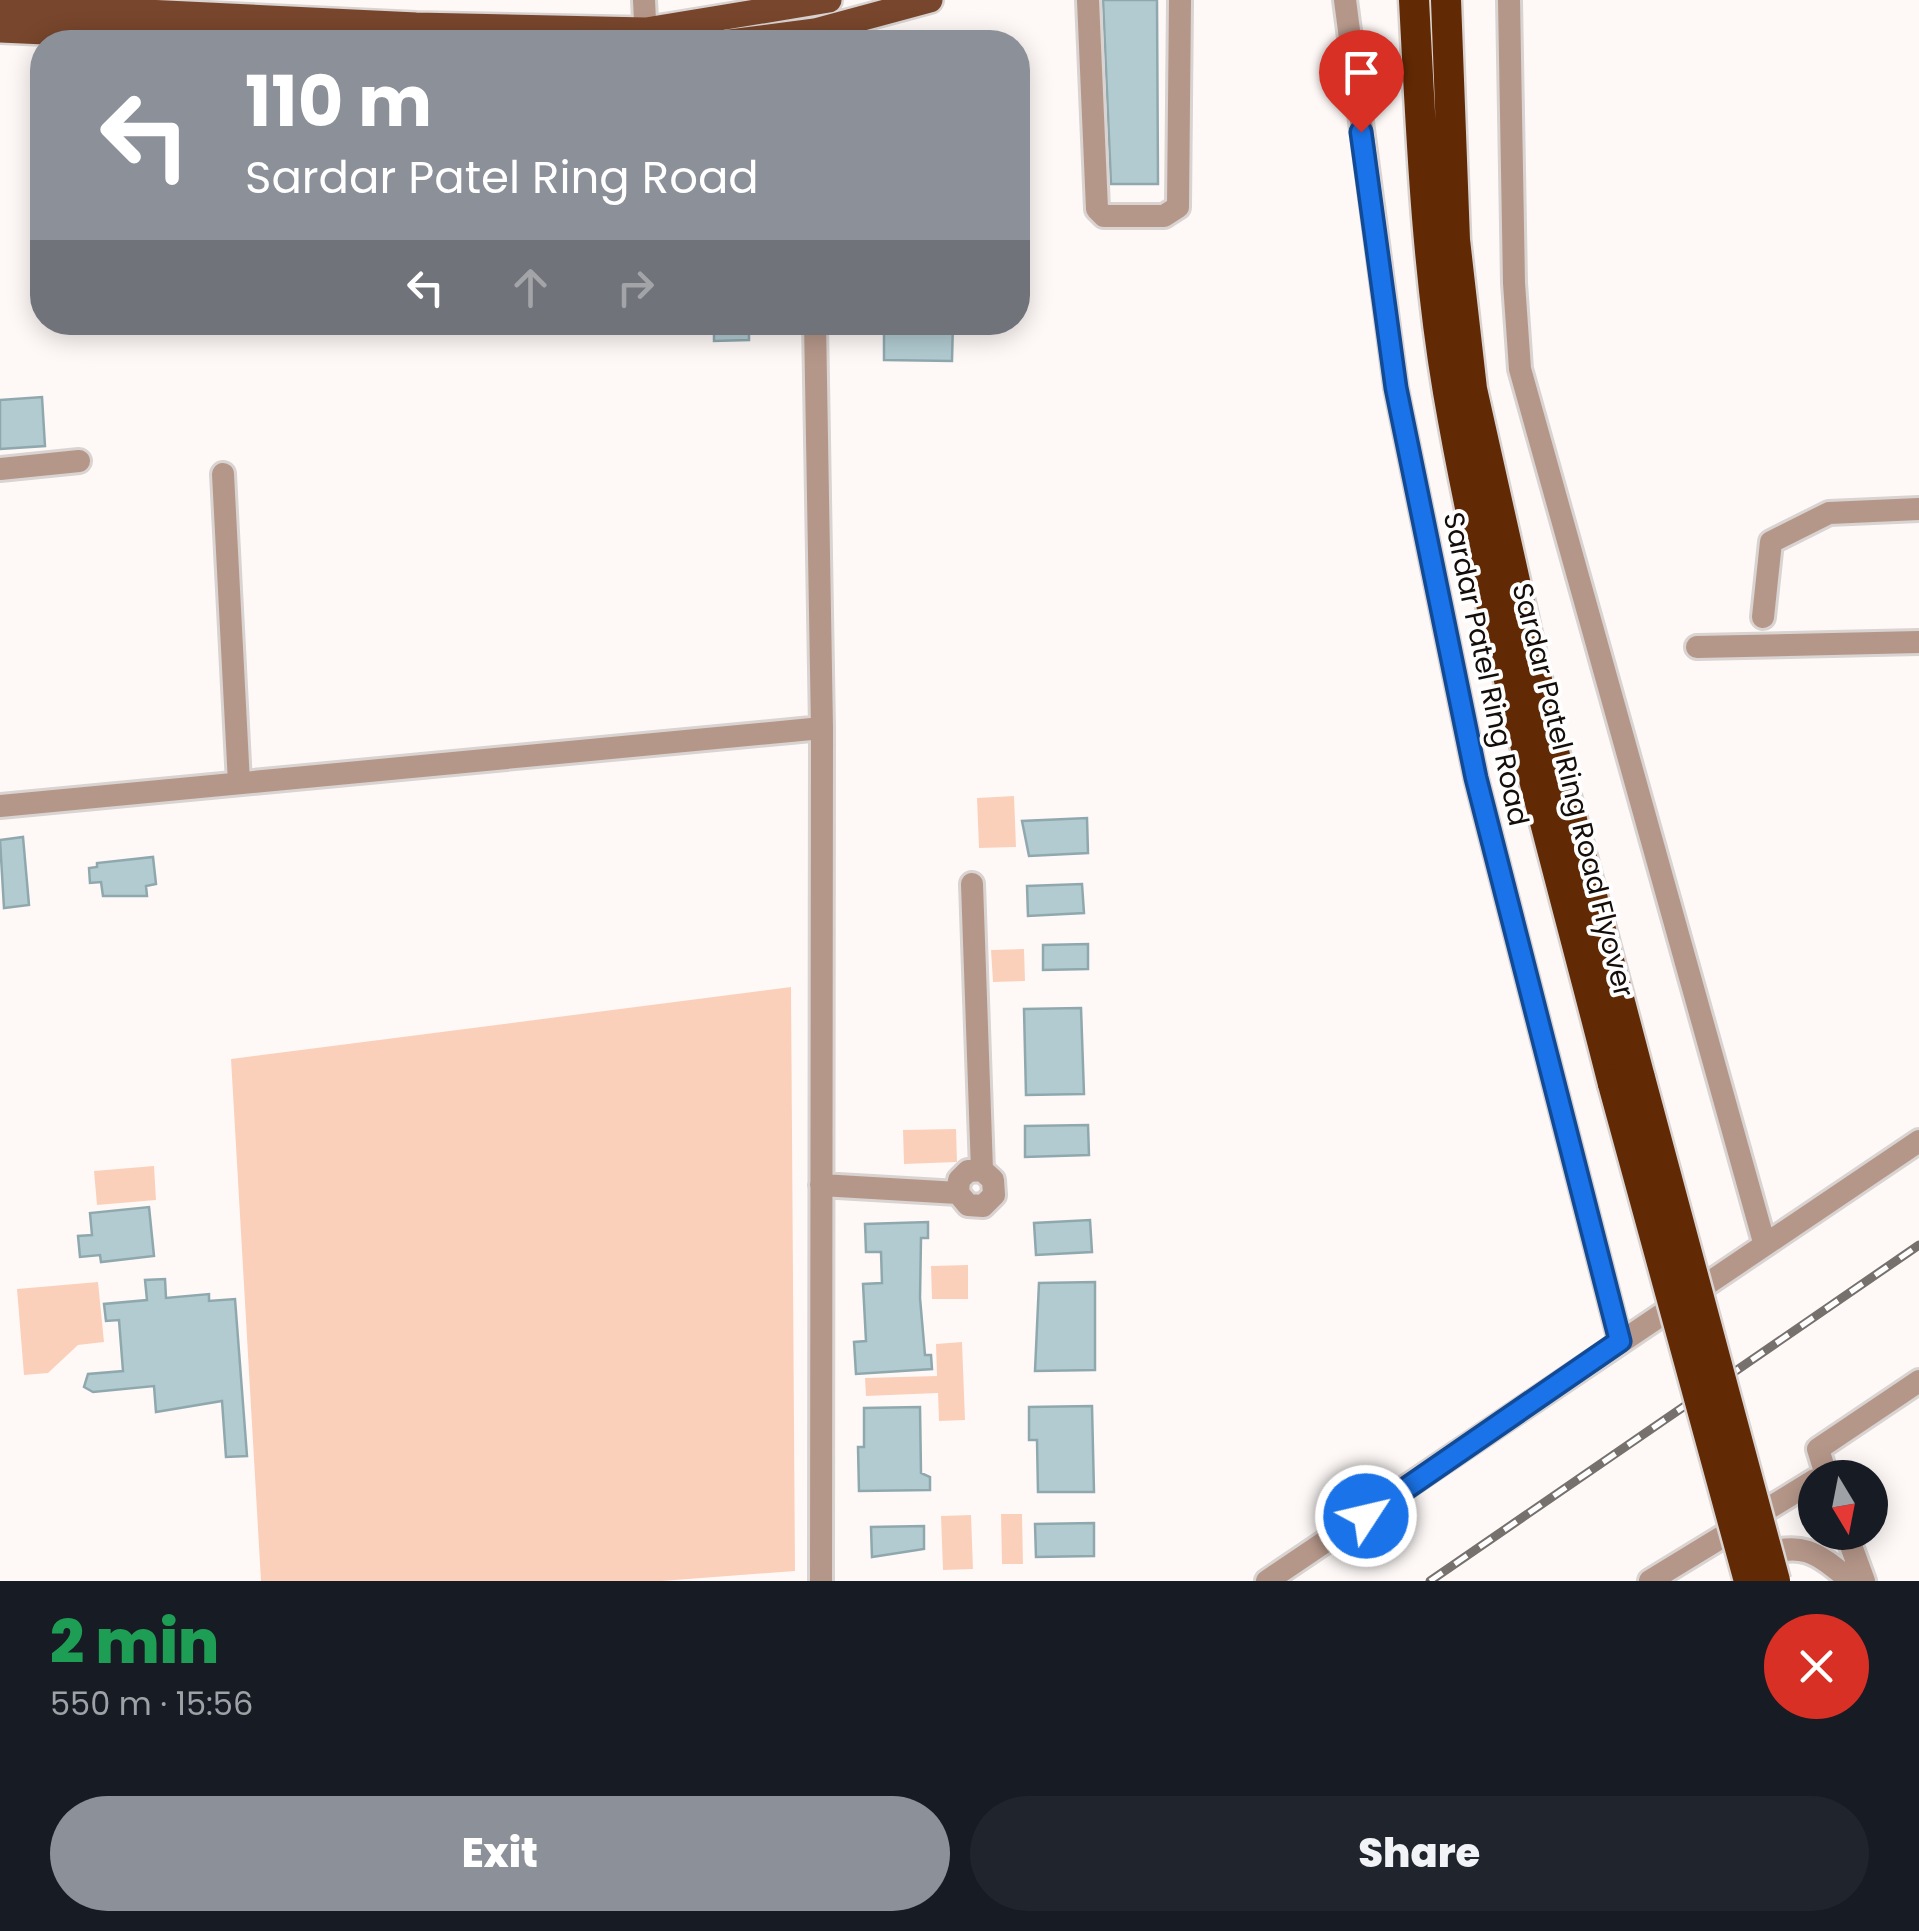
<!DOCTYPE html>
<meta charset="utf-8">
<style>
:root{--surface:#171b24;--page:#20242c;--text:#f1f3f6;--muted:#9ea1a6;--accent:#8c9099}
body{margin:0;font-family:Poppins,sans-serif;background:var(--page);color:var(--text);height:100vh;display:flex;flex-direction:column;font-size:38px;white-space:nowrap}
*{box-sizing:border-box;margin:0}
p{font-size:32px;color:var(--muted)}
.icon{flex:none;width:55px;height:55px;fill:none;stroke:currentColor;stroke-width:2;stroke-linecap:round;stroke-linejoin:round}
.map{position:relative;height:1581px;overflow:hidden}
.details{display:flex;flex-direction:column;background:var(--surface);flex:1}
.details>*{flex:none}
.guide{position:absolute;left:30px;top:30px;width:1000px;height:305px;border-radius:40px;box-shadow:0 5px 25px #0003;background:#8c9099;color:#fff;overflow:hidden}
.needle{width:65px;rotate:170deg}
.fabs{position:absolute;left:1798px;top:1460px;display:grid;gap:20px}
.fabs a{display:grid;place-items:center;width:90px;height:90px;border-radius:50%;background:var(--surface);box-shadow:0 5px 25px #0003;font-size:50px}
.pin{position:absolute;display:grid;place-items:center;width:85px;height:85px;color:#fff;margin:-102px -42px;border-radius:50% 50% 50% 0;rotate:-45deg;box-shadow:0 0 10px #0007}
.pin .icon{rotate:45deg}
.me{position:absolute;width:110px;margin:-55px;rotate:55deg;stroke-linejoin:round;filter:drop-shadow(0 0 8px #0008)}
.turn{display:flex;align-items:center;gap:35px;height:210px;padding:0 50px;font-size:45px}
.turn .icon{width:130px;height:130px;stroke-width:2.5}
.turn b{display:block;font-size:70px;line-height:85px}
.lanes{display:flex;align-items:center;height:95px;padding:0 50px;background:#0003;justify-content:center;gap:50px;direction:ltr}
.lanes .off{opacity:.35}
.round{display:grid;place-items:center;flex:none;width:105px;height:105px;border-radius:52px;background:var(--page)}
.headline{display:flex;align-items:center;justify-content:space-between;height:170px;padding:0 50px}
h1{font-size:60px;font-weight:800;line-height:75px;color:#1e9e55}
.primary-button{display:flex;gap:20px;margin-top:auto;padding:20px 50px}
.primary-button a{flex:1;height:115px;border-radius:60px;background:var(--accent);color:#fff;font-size:40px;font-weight:800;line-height:115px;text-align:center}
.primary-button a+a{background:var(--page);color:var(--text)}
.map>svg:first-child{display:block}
</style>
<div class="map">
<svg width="1919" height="1581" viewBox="0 0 1919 1581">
<rect width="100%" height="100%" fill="#fef9f7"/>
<path fill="#fbd0bb" d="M1014 796 1016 847 979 848 977 798Z
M1024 949 1025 981 993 982 991 950Z
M791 987 795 1571 662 1581H261L231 1059Z
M956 1129 957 1162 904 1164 903 1130Z
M154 1166 156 1200 97 1205 94 1171Z
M968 1265V1299H932L931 1266Z
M98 1282 104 1342 78 1345 48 1373 24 1375 17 1289Z
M962 1342 965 1420 939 1421 938 1393 866 1396 865 1378 937 1376 936 1344Z
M1001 1514H1022L1023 1564H1002Z
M971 1515 973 1569 943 1570 941 1516Z"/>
<path fill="#b1cbd1" stroke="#8fa8ae" stroke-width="2.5" d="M1103 0H1157L1158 184H1111Z
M714 322H749V340L714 341Z
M884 322H953L952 361 884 360Z
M42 397 45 446 0 449V400Z
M1087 818 1088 853 1029 856 1022 821Z
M23 837 29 905 4 908 0 840Z
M153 857 156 884 146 886 147 896H103L101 882 90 883 89 868 97 867V863Z
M1082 884 1084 913 1028 916 1027 886Z
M1088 944V969L1043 970V945Z
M1081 1008 1084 1094 1026 1095 1024 1009Z
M1088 1125 1089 1155 1025 1157V1126Z
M149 1207 154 1256 101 1262 100 1255 80 1257 78 1236 92 1235 90 1213Z
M1090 1220 1092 1252 1036 1255 1034 1223Z
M928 1222V1238H921L920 1298 925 1355H931L932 1369 856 1374 854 1342 866 1341 863 1284 882 1283 881 1252H866L865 1224Z
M165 1279 166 1298 209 1294V1301L235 1299 247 1456 226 1457 222 1401 156 1412 154 1386 93 1392 84 1387 88 1374 123 1371 119 1320 106 1321 104 1304 147 1300 145 1280Z
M1095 1282V1370L1035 1371 1039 1283Z
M1092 1406 1094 1492H1038L1037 1440H1029V1407Z
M920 1407 921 1473 930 1477V1490L859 1491 858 1447H864V1408Z
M1094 1523V1556L1036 1557 1035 1524Z
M924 1526V1549L872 1557 871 1527Z"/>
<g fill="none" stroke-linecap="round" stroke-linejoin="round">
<defs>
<path id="minor" d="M644 0 646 42
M1088 0 1097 209 1104 216H1164L1178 207 1180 0
M1345 0 1396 388 1476 778 1620 1341
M1509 0 1514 283 1520 369 1764 1242
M815 322 822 728 821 1581
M0 469 79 461
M223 474 239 783
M1763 617 1771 542 1829 513 1919 509
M1697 647 1919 642
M0 806 822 728
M972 884 982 1170
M821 1185 958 1193 968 1205 983 1206 994 1195 993 1180 982 1170 968 1171 959 1180 958 1193
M1827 1478 1818 1449 1919 1381
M1846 1532 1864 1581
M1757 1557C1802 1540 1816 1552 1851 1581
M1267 1581 1919 1141
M1650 1581 1815 1480"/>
<path id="major" d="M0 5 416 25 646 30 829 0
M0 30 269 42
M730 42 815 31 930 0"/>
<path id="highway" d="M1414 0C1421 131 1426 262 1448 392 1488 625 1555 855 1613 1084
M1446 0 1455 240 1472 389 1548 729 1640 1078"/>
</defs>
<use href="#minor" stroke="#d9d3d1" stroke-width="28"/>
<use href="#major" stroke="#d9d3d1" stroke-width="30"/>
<use href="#highway" stroke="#d9d3d1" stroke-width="35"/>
<use href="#minor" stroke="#b59789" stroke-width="22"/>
<use href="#major" stroke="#78462c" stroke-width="25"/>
<use href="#highway" stroke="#612904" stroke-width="30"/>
<defs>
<path id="rail" d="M1430 1581 1919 1245"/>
</defs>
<use href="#rail" stroke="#77716e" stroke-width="9"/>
<use href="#rail" stroke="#fff" stroke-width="5" stroke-dasharray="15" stroke-linecap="butt"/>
<defs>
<path id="highway-bridge" d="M1640 1078 1775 1581
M1613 1084 1749 1581"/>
</defs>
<use href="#highway-bridge" stroke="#d9d3d1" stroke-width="35" stroke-linecap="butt"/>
<use href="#highway-bridge" stroke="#612904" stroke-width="30"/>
</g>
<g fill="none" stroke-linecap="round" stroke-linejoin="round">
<defs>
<path id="route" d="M1361 132 1396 388 1476 778 1620 1341 1366 1516"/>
</defs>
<use href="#route" stroke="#114b97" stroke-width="25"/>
<use href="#route" stroke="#1a73e8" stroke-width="18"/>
</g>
<g text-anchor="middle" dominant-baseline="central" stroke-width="8" stroke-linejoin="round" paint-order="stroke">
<g font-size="28" fill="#140d09" stroke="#fff">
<text transform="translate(1486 669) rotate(78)">Sardar Patel Ring Road</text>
<text transform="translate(1573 790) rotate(76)">Sardar Patel Ring Road Flyover</text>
</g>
</g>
</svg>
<div class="fabs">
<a><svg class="needle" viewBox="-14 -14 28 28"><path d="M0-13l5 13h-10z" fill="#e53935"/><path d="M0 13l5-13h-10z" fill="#9ea1a6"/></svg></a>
</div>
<div class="pin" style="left:1361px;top:132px;background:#d93025"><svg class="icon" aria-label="arrive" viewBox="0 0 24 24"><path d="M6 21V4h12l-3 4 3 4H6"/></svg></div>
<svg class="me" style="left:1366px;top:1516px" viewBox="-20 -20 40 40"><circle r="17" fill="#1a73e8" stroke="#fff" stroke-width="3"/><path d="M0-11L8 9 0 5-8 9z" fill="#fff"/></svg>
<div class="guide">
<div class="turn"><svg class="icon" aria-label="left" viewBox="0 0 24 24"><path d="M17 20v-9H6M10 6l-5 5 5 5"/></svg><div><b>110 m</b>Sardar Patel Ring Road</div></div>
<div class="lanes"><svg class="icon" aria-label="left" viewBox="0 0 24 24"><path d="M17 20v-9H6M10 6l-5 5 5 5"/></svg><svg class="icon off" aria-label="ahead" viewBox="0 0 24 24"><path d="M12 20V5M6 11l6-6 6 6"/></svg><svg class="icon off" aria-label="right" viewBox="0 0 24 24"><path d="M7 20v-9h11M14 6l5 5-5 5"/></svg></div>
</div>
</div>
<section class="details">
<div class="headline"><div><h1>2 min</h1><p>550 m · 15:56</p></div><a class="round" style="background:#d93025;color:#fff"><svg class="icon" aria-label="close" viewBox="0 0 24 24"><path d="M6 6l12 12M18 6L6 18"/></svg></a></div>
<div class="primary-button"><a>Exit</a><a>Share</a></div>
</section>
